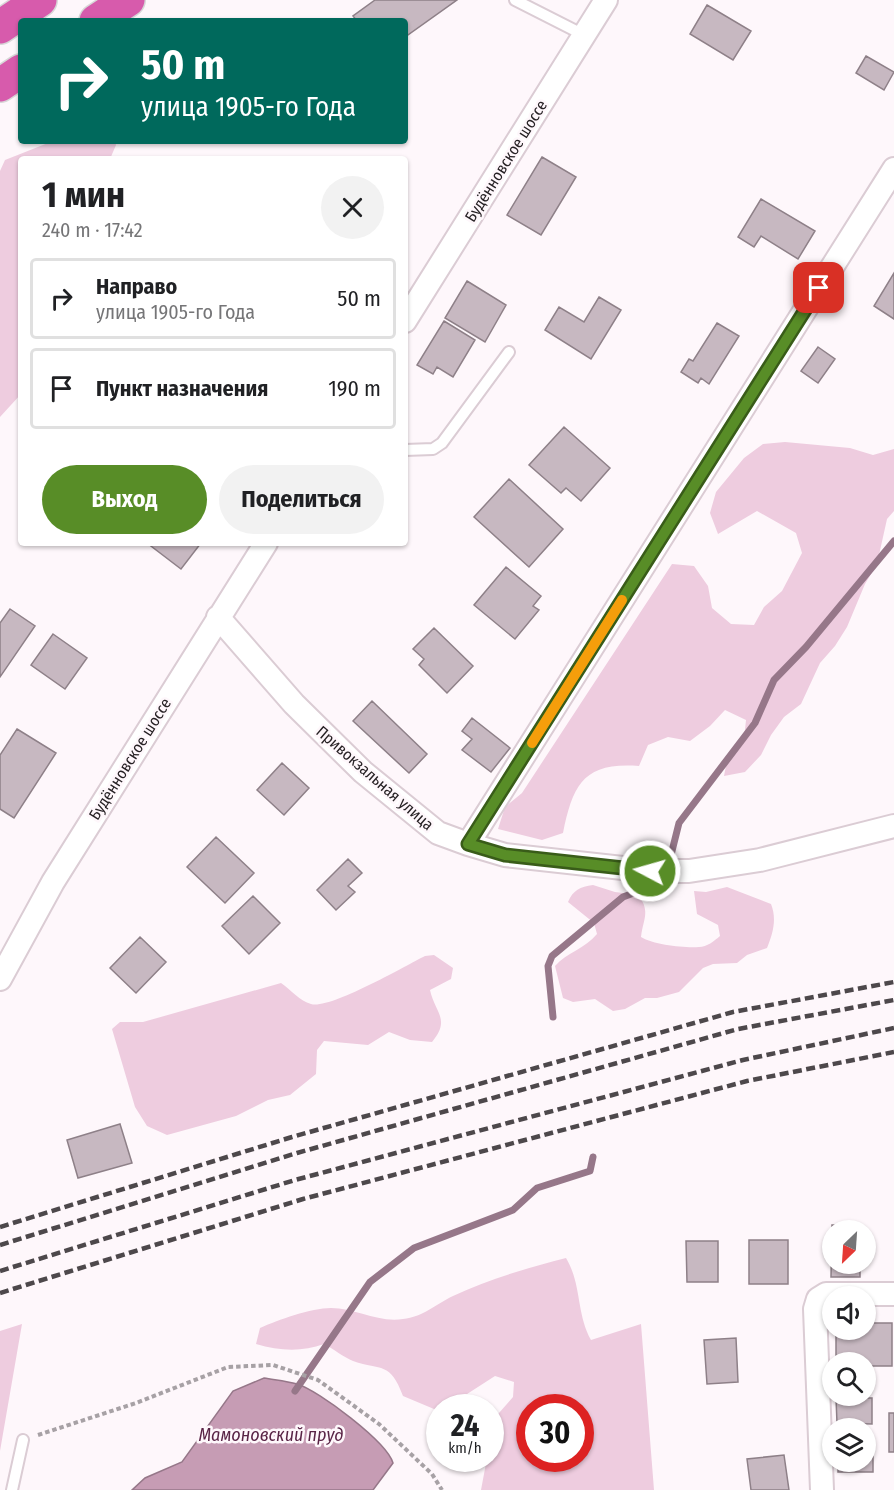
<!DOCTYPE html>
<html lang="ru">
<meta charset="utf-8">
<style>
:root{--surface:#fff;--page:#f2f2f2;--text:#202124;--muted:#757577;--line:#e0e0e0;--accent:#588d27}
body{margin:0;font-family:"Fira Sans Condensed",sans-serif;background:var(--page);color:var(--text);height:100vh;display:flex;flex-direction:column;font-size:22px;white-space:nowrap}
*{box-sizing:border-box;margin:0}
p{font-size:20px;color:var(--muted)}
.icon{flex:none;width:33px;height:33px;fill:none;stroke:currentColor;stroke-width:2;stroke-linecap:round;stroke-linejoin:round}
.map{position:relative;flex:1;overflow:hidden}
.panel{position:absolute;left:18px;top:156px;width:390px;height:390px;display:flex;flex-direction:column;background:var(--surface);border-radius:6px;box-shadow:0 2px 4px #0004}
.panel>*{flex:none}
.hud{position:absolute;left:18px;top:18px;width:390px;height:126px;border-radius:6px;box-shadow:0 2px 4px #0004;background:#00695c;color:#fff;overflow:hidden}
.needle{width:39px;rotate:205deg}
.buttons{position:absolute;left:822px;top:1220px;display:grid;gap:12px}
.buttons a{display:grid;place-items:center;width:54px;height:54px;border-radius:50%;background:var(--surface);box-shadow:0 2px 4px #0004;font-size:30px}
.speed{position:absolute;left:426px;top:1394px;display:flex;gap:12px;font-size:30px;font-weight:700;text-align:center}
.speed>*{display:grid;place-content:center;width:78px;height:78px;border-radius:50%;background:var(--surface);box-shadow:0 2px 4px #0004;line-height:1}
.speed small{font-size:15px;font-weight:400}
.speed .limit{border:9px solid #d22;background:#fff;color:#111}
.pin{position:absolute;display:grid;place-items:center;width:51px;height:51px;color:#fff;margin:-26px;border-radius:12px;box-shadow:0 3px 9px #0006}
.me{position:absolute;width:66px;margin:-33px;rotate:276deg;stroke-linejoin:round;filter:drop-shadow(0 0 4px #0008)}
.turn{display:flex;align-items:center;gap:21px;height:126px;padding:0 24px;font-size:27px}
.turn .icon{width:78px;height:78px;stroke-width:2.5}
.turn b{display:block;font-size:42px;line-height:51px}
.round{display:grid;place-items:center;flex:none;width:63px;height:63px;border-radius:32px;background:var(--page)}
.head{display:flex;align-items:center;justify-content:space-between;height:102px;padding:0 24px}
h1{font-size:36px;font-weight:700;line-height:45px}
.button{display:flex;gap:12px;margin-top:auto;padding:12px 24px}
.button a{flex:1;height:69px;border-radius:36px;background:var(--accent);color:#fff;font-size:24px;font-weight:700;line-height:69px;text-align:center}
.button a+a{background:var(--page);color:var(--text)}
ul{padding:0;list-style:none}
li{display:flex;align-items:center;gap:18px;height:81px;margin:0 12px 9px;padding:0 12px;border:3px solid var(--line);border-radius:6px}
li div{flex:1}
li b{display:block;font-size:22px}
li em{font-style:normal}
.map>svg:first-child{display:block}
</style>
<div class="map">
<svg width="894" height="1490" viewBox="0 0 894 1490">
<rect width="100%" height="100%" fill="#fef7fb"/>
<path fill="#eeccdf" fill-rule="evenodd" d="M53 141H115L116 145 110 159H21V394L0 417V171L5 160Z
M785 442 850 448 873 455 894 449V511L887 519 877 564 865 584 847 627 835 646 820 663 801 704 784 717 771 735 761 755 745 772 724 776 728 755 744 739 746 720 725 710 710 726 690 741 668 737 648 745 639 766C584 762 573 784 563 833L542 840 498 829 505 807 522 793 672 564 694 566 708 586 712 608 731 624 754 625 764 607 782 591 802 553 796 533 757 511 718 534 710 513 716 492 744 458 763 444Z
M593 885 615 892 638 895C651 911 643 919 641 937 654 945 684 948 699 947 707 947 714 941 720 936L718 925 697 914 694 891 706 892 727 887 771 904C777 919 773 933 767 948L747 955 737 963 713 964 703 968 679 992 657 998H645L625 1009 613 1011 595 999 573 1002 563 998 555 966C567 952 585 949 597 934L594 923 568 902C573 890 580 887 593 885Z
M434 955 453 968 451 979 430 990C435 1013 451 1019 432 1042L410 1040 389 1032 368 1045 324 1041 317 1050 316 1074 290 1095 268 1100 236 1116 167 1135 147 1126 135 1107 112 1029 120 1022H143L281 983C291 990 300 1001 311 1004 329 1010 405 966 425 956Z
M566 1258C582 1285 576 1313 591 1340L641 1324 654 1490H481L487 1458H490L491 1422 513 1397 514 1382 495 1376 450 1405 434 1409 403 1396C390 1361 382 1371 353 1361 343 1357 334 1349 324 1344 302 1352 280 1351 256 1344L260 1328C278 1320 311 1308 331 1308 355 1308 378 1323 403 1319 423 1317 436 1304 453 1296 490 1279 527 1268 566 1258ZM530 1407H580V1458H530Z
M22 1324 0 1451V1331Z"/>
<path fill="#c69cb4" stroke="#967789" stroke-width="1.5" d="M264 1378C275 1380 286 1381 297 1384 318 1390 387 1442 393 1463L373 1490H132L145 1478 182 1462 233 1391Z"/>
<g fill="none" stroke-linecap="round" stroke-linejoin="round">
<path stroke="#967789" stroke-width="7" d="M671 855 679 823 755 723 774 680 806 647 894 541
M553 1017 548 966 552 956 623 897 668 880
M295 1391 370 1282 414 1248 513 1210 537 1188 590 1171 593 1157"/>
</g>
<path fill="#c7b8c1" stroke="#8e8088" stroke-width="1.5" d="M375 0H457L405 37V21H357L353 16Z
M707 5 751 31 733 60 690 34Z
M866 56 894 72 884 90 856 73Z
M542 157 576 177 541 235 507 215Z
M761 199 815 231 798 259 761 236 754 247 738 237Z
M894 273V319L874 306Z
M467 281 506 305 485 342 445 318Z
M599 297 621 310 591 359 545 330 559 307 584 322Z
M444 321 475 340 453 377 437 367 433 374 417 365Z
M717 323 739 336 709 384 701 378 698 383 681 372 689 359 693 361Z
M818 347 835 359 818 383 801 371Z
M564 427 610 468 581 501 566 488 561 493 529 465Z
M509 479 563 529 529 567 474 517Z
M147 543H201L181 569Z
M506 567 541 596 533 606 539 610 515 639 474 605Z
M10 609 35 626 0 677V623Z
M434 628 473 666 447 693 419 665 424 659 413 649Z
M53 634 87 658 65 689 31 665Z
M372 701 427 754 409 773 353 721Z
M472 718 510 748 491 772 462 750 472 739 462 731Z
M17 729 56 753 14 818 0 809V755Z
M282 763 309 788 284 815 257 790Z
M216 837 254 873 225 903 187 867Z
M348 859 362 873 348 886 355 892 336 910 317 890Z
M253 896 280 923 249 954 222 926Z
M140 937 166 962 136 993 110 968Z
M120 1124 132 1163 78 1178 67 1140Z
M832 1225 860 1226V1230H832V1263H860V1277H831Z
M749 1240H788V1284H749Z
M686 1241H718V1282H687Z
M866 1323H892V1366H866V1362H855V1357H836V1329H866Z
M736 1338 738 1382 707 1384 704 1340Z
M836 1398H872V1424L837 1423Z
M889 1413H894V1452H889Z
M866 1447H873V1472H838V1461H866Z
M784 1455 789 1490H751L747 1459Z"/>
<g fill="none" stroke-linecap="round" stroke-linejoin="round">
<defs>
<path id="lane" d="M515 0 584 35
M405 450 433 449 442 443 509 352
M12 1490 23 1440"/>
<path id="street" d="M405 321 606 0
M218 617 294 704 363 772 438 833 468 844 505 855 650 871H689L760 860 894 826
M468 844 894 169
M0 979 53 882 266 543
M822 1490 815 1309 818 1299 826 1294H894"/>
<path id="highway" d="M96 21 128 0
M0 27 40 0
M0 85 21 71"/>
</defs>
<use href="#lane" stroke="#dbccd4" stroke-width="14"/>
<use href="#street" stroke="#dbccd4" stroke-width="26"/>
<use href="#highway" stroke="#d8d7d8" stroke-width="36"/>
<path stroke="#a7a1a5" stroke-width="4" stroke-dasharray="4.5 3" stroke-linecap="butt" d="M38 1435 136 1403 228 1367 273 1365 318 1380 379 1424 432 1474 442 1490"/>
<use href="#lane" stroke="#fff" stroke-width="10"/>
<use href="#street" stroke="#fff" stroke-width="22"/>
<use href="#highway" stroke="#d75bac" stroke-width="33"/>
<path stroke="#4d484b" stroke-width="4.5" stroke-dasharray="9 4.5" stroke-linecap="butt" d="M0 1227 292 1137 733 1012 894 982
M0 1245 297 1153 738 1029 894 1000
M0 1271 295 1180 743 1060 894 1028
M0 1293 303 1199 747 1081 894 1052"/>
</g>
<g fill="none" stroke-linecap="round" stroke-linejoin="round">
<defs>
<path id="route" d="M650 871 505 855 468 844 819 288"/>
</defs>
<use href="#route" stroke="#395c19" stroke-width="15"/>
<use href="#route" stroke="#588d27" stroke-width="10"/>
<path stroke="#f59e0b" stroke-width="10" d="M532 743 622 600"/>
</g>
<g text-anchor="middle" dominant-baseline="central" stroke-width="5" stroke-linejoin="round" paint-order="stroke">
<g font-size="16" fill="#272225" stroke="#fef7fb">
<text transform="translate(506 161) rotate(-58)">Будённовское шоссе</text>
<text transform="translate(130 759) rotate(-58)">Будённовское шоссе</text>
<text transform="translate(375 778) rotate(41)">Привокзальная улица</text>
</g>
<g font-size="18" font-style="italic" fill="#592446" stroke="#fef7fb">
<text x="271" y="1435">Мамоновский пруд</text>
</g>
</g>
</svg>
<div class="buttons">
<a><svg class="needle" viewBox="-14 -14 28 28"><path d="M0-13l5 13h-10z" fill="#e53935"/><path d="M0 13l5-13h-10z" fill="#757577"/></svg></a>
<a><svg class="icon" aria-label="sound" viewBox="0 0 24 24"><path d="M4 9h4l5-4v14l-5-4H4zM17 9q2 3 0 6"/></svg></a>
<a><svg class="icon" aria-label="search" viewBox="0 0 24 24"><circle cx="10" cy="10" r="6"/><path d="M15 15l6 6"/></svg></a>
<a><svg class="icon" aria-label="layers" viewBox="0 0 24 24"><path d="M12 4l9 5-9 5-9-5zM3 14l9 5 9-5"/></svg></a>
</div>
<div class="speed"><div>24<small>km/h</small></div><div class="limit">30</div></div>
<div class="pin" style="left:819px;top:288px;background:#d93025"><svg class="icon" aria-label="arrive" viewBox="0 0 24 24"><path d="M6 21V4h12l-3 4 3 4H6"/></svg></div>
<svg class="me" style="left:650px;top:871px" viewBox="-20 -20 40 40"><circle r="17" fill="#588d27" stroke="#fff" stroke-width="3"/><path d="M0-11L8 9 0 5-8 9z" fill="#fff"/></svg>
<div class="hud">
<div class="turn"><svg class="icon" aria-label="right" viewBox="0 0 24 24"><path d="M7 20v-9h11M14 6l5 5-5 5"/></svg><div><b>50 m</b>улица 1905-го Года</div></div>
</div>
<section class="panel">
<div class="head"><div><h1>1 мин</h1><p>240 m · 17:42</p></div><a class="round"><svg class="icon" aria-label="close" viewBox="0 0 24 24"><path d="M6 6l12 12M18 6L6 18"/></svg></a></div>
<ul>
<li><svg class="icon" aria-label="right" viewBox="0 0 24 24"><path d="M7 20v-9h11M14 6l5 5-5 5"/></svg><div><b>Направо</b><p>улица 1905-го Года</p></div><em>50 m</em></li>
<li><svg class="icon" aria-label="arrive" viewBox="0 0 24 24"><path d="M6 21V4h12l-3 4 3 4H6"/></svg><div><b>Пункт назначения</b></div><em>190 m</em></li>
</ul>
<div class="button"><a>Выход</a><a>Поделиться</a></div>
</section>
</div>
